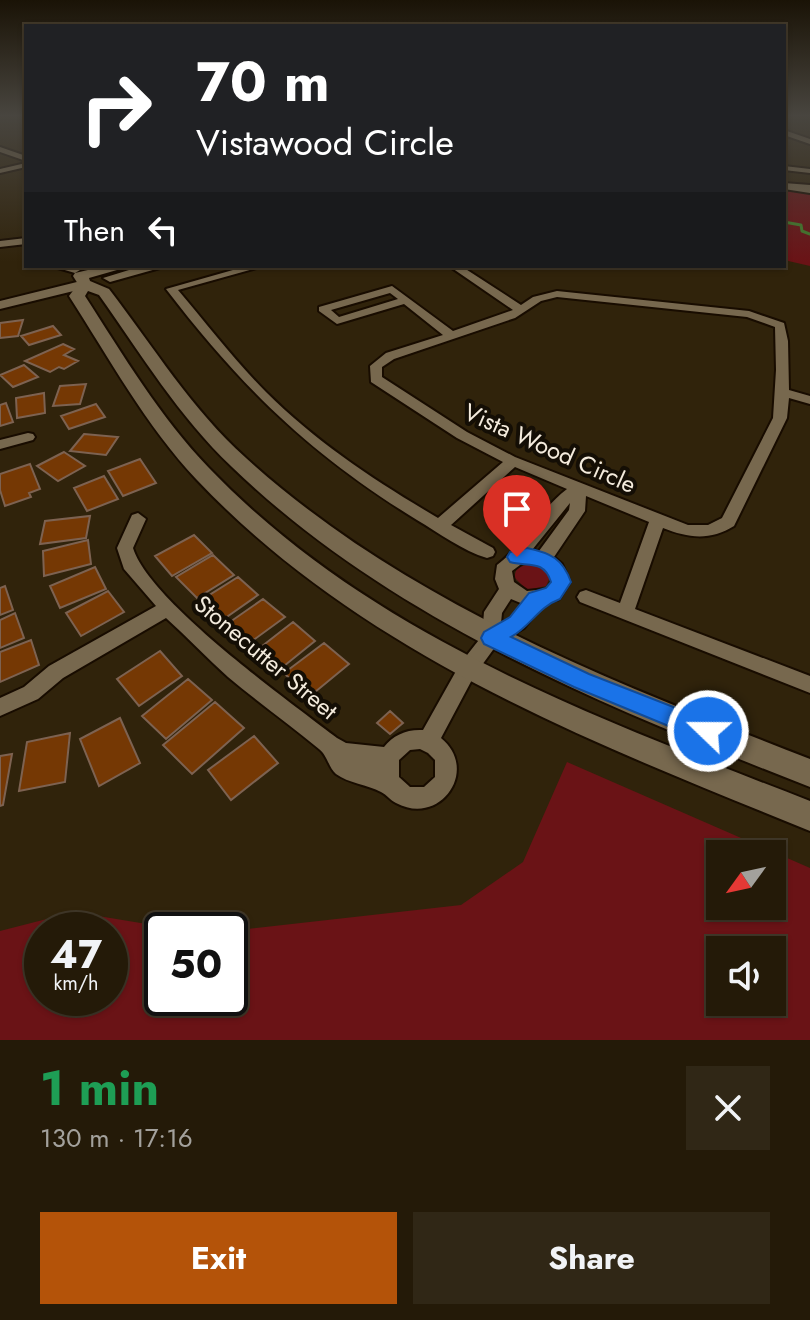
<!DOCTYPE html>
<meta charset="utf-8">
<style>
:root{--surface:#241a08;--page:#302716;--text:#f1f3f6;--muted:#a3a19c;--line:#413829;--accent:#b45309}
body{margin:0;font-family:Jost,sans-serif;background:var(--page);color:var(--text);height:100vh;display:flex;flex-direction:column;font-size:30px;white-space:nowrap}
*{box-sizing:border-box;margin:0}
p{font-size:26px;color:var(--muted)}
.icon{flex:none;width:44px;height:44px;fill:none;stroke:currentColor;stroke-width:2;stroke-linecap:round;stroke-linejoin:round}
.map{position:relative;height:1040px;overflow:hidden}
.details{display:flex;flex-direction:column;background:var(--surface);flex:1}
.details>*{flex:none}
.banner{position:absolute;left:24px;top:24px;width:762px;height:244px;border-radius:0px;box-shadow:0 2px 6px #0004,0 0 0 2px var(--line);background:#202124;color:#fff;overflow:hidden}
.needle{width:52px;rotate:237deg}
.buttons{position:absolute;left:706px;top:840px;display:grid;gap:16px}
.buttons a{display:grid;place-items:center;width:80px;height:80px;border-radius:0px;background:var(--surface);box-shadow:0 2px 6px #0004,0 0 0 2px var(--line);font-size:40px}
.speed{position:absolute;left:24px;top:912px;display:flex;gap:16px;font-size:40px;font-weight:700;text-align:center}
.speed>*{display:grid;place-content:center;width:104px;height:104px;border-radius:50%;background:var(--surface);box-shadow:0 2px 6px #0004,0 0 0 2px var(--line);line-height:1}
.speed small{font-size:20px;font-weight:400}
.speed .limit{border:4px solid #111;border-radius:12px;background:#fff;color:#111}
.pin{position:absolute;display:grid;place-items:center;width:68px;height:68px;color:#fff;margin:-82px -34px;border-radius:50% 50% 50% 0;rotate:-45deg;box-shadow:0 0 8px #0007}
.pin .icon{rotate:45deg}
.me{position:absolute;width:88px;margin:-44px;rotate:292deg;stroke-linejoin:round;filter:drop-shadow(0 0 6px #0008)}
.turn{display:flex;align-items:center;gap:28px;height:168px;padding:0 40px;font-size:36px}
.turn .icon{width:104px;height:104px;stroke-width:2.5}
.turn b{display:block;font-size:56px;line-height:68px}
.then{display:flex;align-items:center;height:76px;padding:0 40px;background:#0003;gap:16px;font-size:30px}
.round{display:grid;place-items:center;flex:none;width:84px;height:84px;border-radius:0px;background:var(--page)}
.head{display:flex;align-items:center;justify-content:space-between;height:136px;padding:0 40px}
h1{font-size:48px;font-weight:700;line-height:60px;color:#1e9e55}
.action{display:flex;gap:16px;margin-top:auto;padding:16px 40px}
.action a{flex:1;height:92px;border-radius:0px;background:var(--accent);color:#fff;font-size:32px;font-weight:700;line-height:92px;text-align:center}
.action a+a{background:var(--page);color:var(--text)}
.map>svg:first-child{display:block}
</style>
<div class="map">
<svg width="810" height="1040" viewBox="0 0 810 1040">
<rect width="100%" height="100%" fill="#30230b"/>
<path fill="#6a1316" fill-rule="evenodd" d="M784 189 810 191V266L784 260Z
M529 564 542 567 550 577 546 586 527 590 514 577 517 568Z
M567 762 810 868V1040H0V931L74 912 183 930H162V998H230V931L461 905 523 862ZM772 854V906H720V854ZM42 930H110V998H42ZM772 950V1002H720V950Z"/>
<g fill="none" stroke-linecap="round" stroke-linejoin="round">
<path stroke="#437c2b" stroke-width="3" d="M784 222 801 225 802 231 810 234"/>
</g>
<path fill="#753804" stroke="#7d6251" stroke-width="2" d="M23 320 18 336 0 338V323Z
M53 326 61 335 29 345 21 336Z
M63 344 74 349 64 355 78 361 64 369 59 367 50 372 25 361Z
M24 365 38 377 13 387 0 375Z
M86 384 80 404 53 406 60 386Z
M44 393 45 413 17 418 16 398Z
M6 403 13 422 0 426V405Z
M96 404 105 417 69 429 61 416Z
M84 434 118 437 106 455 70 451Z
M64 452 85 466 58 481 37 466Z
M140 459 156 483 123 496 108 471Z
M30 464 40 489 29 493 31 497 5 506 0 490V474Z
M104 476 118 499 87 511 74 488Z
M90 516 86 538 40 544 45 521Z
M194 535 212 553 172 576 155 556Z
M88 540 91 564 44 576 43 551Z
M213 555 234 575 197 598 176 577Z
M95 567 106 589 60 608 50 586Z
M238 577 258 595 221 621 200 601Z
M5 586 13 610 0 615V588Z
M108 591 124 612 81 636 66 613Z
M263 599 285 617 248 644 227 624Z
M15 613 24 638 0 648V620Z
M293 622 315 641 279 670 257 650Z
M31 640 39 665 0 682V652Z
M324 643 349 664 309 697 284 673Z
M160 651 182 676 139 706 117 679Z
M188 679 212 700 166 739 142 716Z
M215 702 244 728 192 774 163 745Z
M390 711 403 723 390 734 377 723Z
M120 718 140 763 99 786 80 739Z
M70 733 65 782 19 791 27 742Z
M254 736 278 763 231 800 208 770Z
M12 754 3 805 0 806V756Z"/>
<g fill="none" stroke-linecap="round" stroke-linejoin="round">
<defs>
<path id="minor" d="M784 130 810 139V144L784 135Z
M0 147 26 156V161L0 152Z
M26 163V167L0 173V169Z
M784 166 810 169V173L784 170Z
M26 238V244L0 247V241Z
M51 266H71L80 270 75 273Z
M247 266H264L178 290C207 324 234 360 266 392 317 443 377 482 438 518L503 462 457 438 371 382 370 366 386 353 443 335 404 304 337 324 319 311V307L392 286 453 331 513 310 449 266H461L521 305 533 297 557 291 749 311 784 323 788 341 789 390 810 396V404L789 398 787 418 734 526C710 541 688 538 663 528L635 609 810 676V693L580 602 577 597 580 592 586 590 620 603 649 522 586 496 585 511 554 557 562 564 570 582 559 599 543 604 524 628 498 643 474 676 441 738C480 770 440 827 396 803 390 800 387 795 381 792 368 785 348 783 336 774 329 768 327 755 319 749 289 724 258 702 228 677 207 658 187 637 166 618L63 678 38 699 0 716V698L24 687 49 666 156 606 124 569 117 548 132 515 138 513 146 519 133 548C150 602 289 701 337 738L346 743 384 747C393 735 407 729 423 730L460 664 482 636 484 612 499 589 495 579 497 565C525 544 539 510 567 489L515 467 451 525 493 548 495 552 493 556 487 558C463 551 439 533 417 520 310 454 242 388 166 289ZM390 293 398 299 339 317 331 310ZM557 297 747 317 775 327 776 370 773 418 722 518 708 525H688L515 457 467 432 382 377V367L394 359 515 318 541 301ZM570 503 569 510 539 551 532 550ZM524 562C538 562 549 567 552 581L547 589 527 591 514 582 512 571ZM511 599 523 604 512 618 501 623 502 613ZM420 749 428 753 435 760V777L424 787H410L399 777V760L410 750Z
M28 433 33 434 35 437 33 440 0 449V440Z"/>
<path id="tertiary" d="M85 280 90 281V287L0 309V301Z"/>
<path id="secondary" d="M784 183 810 185V193L784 189Z
M105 266H131L89 278 90 281 109 289C153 346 192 410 246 458 407 604 611 681 810 759V787C606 707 392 621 232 467 179 417 141 354 99 295L88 291 85 296C123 355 160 417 209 468 371 637 597 718 810 801V831C591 742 363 655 197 480 146 426 109 358 69 296L78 284 73 276 75 273Z
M142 266H167L110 282 103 278Z"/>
</defs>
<use href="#minor" stroke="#180c00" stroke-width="4"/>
<use href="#tertiary" stroke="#180c00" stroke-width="4"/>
<use href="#secondary" stroke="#180c00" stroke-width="4"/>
<use href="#minor" fill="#77684e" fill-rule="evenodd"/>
<use href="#tertiary" fill="#77684e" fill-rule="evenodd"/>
<use href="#secondary" fill="#77684e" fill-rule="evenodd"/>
</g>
<linearGradient id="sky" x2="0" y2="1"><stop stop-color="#1a1306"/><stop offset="0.44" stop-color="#48453f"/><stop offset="1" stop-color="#48453f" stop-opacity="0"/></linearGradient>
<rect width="810" height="262" fill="url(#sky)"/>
<path fill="#1a73e8" stroke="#114b97" stroke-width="2" d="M527 548C551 553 563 559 571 582L560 599C538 607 531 626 511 637L589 674 717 724 720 731 717 739 708 742 700 739 574 687 484 644 481 638 484 632 510 617 529 593 546 588 551 582C544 559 527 567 510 562L507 557 510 552Z"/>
<g text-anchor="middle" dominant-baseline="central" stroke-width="8" stroke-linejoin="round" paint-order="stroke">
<g font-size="24" fill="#f4ebdd" stroke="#140e05">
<text transform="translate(550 448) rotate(24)">Vista Wood Circle</text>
<text transform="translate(266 657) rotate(40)">Stonecutter Street</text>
</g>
</g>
</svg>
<div class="buttons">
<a><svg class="needle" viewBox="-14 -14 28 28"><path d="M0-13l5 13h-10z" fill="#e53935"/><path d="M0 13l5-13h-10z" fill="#a3a19c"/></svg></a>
<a><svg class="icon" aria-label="sound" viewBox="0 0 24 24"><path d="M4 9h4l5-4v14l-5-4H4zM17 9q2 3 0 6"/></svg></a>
</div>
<div class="speed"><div>47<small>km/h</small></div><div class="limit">50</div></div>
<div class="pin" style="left:517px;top:557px;background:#d93025"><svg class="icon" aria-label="arrive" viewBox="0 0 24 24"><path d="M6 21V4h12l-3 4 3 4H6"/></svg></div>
<svg class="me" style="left:708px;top:731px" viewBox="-20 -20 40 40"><circle r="17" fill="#1a73e8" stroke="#fff" stroke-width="3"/><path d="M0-11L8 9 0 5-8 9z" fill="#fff"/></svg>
<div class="banner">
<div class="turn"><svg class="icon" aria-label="right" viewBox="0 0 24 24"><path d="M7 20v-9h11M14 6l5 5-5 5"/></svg><div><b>70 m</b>Vistawood Circle</div></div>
<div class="then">Then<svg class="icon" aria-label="left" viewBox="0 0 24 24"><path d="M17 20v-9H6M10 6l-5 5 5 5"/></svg></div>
</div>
</div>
<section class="details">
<div class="head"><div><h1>1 min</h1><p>130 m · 17:16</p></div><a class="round"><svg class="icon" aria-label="close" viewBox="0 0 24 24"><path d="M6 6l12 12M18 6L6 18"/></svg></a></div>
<div class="action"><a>Exit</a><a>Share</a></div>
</section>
